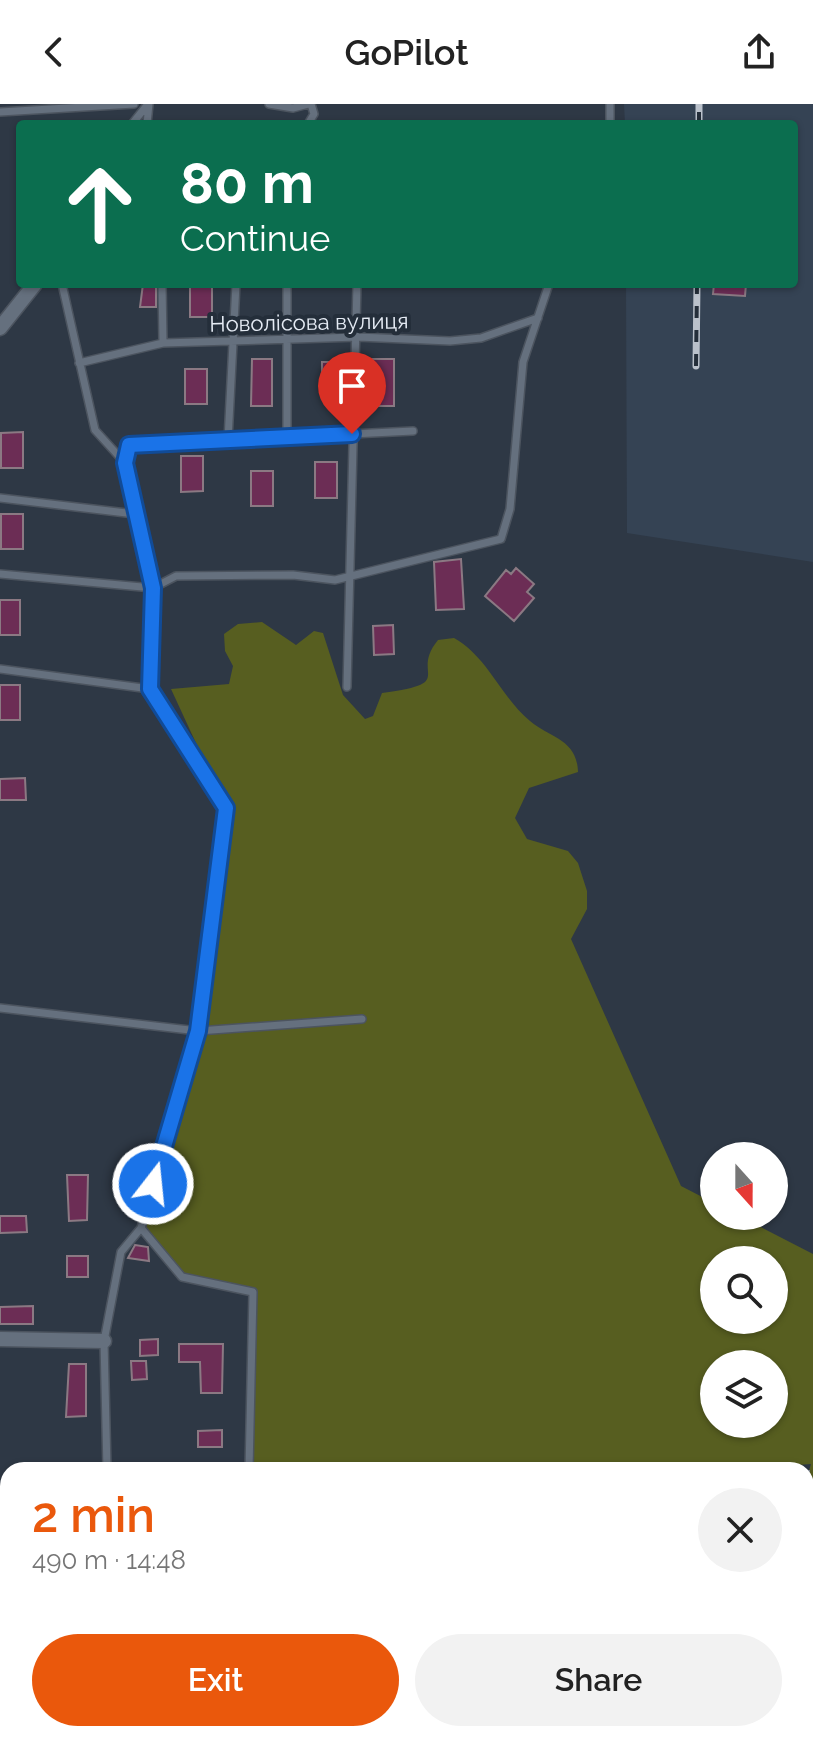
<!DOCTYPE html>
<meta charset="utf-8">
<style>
:root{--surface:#fff;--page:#f2f2f2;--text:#222;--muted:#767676;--accent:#ea580c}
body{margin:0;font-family:Raleway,sans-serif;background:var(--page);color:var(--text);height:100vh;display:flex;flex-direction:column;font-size:30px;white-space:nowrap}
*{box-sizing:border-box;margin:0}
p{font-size:26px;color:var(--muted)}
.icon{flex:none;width:44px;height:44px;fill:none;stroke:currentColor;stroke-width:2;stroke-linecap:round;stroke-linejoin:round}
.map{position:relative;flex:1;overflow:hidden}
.side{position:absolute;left:0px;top:1358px;width:814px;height:280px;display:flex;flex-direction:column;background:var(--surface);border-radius:24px 24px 0 0;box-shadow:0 2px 6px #0004}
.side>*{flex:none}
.top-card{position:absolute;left:16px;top:16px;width:782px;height:168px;border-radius:8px;box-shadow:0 2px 6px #0004;background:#0b6e4f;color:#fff;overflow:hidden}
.needle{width:52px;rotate:159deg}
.fabs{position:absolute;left:700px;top:1038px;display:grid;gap:16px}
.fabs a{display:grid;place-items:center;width:88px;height:88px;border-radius:50%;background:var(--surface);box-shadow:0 2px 6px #0004;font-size:40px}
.pin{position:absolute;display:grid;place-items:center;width:68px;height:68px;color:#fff;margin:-82px -34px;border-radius:50% 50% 50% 0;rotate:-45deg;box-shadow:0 0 8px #0007}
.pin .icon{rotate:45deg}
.me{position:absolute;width:88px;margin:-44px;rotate:16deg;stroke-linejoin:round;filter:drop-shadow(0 0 6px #0008)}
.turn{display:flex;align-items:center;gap:28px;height:168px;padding:0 32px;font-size:36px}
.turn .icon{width:104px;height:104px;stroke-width:2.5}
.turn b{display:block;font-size:56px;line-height:68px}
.round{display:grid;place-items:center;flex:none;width:84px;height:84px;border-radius:42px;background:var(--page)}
.overview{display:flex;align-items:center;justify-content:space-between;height:136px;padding:0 32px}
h1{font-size:48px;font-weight:600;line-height:60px;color:var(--accent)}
.cta{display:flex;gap:16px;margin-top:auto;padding:16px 32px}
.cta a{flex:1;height:92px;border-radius:48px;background:var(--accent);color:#fff;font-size:32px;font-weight:600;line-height:92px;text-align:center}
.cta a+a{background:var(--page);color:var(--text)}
header{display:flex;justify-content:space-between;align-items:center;height:104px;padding:0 32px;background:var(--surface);font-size:36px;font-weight:600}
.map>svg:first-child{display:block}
</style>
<header><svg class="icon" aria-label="back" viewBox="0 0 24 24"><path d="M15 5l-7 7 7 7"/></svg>GoPilot<svg class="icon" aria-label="share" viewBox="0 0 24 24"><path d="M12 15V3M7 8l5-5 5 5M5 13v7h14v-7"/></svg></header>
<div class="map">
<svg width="813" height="1638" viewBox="0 0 813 1638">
<rect width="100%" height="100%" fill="#2e3845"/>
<path fill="#354354" d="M624 0H813V458L627 429 626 180H794V20H625Z"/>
<path fill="#575e20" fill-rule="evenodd" d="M262 518 296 541 314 527 323 529 343 591 365 615 373 612 382 589C459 579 409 571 438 536L454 534C488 553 500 592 530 617 550 634 577 635 578 668L529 684 515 714 527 735 568 747 578 759 587 787V805L571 835 681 1082 714 1099V1112H739L813 1150V1438C806 1411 802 1386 811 1360L730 1366H249L253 1188 182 1173 141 1124 198 927 226 704 171 585 229 580 233 562 225 547 224 530 238 520ZM714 1156H774V1216H714ZM714 1260H774V1320H714Z
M806 1445 813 1464V1583L806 1585Z
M374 1630H731L736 1638H298Z"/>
<path fill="#6c2d55" stroke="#8b7983" stroke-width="2" d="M143 180H156V203H140Z
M190 180H212V213H190Z
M714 180H746L745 192 713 190Z
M252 255H272V302H251Z
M373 255H394V302H373Z
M322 258H343V278H322Z
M185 265H207V300H185Z
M23 328V364H1V329Z
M181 352H203V387L181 388Z
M315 358H337V394H315Z
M251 367H273V402H251Z
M1 410H23V445H1Z
M461 455 464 505 436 506 434 458Z
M516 464 534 480 527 488 534 494 514 517 485 492 506 466 511 470Z
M0 496H20V531H0Z
M393 521 394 550 374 551 373 522Z
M0 581H20V616H0Z
M25 674 26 696H0V675Z
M67 1071H88L87 1116 69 1117Z
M0 1112H26L27 1128 0 1129Z
M135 1141 148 1143 149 1157 128 1154Z
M67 1152H88V1173H67Z
M33 1202V1220H0V1203Z
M158 1235V1251L140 1252V1236Z
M179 1240H223L222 1289H201L200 1258H179Z
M131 1257H146L147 1275 132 1276Z
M69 1260H86V1312L66 1313Z
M222 1326V1343H198V1327Z"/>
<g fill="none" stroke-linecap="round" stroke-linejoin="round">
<defs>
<path id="lane" d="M269 0 293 4 308 0
M0 8 134 0
M132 20 148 0
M147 20 149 0
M308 20 314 10 311 0
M610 20V0
M62 180 95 326 125 359 138 413 153 484 150 585 226 704 198 927 141 1124 182 1173 253 1188 249 1366
M162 180 163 239
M79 259 163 239 358 233 450 237 481 234 538 214
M287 333V180
M228 336 236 180
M125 359 129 341 413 327
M0 394 135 410
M0 470 153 484 176 472 293 471 335 476 501 435 510 405 523 258 549 180
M0 565 150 585
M347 583 357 180
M0 904 198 927 362 915
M107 1366 104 1237 121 1148 141 1124"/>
<path id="street" d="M0 224 35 180
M0 1235 104 1237"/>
</defs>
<use href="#lane" stroke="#4c545f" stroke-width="10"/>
<use href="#street" stroke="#4c545f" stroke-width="17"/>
<path stroke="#7e8691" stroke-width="2" stroke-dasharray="4 6" stroke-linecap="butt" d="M785 1366H789
M806 1367H813
M0 1603H8
M187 1638 198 1630"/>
<use href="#lane" stroke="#65707e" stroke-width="7"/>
<use href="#street" stroke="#65707e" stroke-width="14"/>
<defs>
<path id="rail" d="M699 20V0
M696 262 697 180"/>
</defs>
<use href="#rail" stroke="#bac1cb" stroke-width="7"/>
<use href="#rail" stroke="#242e3a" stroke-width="4" stroke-dasharray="12" stroke-linecap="butt"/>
</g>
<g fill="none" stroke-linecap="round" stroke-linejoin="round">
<defs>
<path id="route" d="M153 1080 198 927 226 704 150 585 153 484 125 359 129 341 352 330"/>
</defs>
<use href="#route" stroke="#114b97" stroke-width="20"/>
<use href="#route" stroke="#1a73e8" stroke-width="14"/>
</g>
<g text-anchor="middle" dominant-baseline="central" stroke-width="8" stroke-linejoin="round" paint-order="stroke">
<g font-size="22" fill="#e5ebf4" stroke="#242e3a">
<text transform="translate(309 218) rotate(-1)">Новолісова вулиця</text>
</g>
</g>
</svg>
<div class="fabs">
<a><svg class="needle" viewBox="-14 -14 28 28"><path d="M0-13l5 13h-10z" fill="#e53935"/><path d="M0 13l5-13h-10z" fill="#767676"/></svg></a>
<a><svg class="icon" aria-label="search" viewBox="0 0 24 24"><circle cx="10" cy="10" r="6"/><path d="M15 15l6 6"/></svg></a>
<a><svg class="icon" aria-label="layers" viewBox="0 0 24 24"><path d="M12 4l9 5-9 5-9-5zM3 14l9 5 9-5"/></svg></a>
</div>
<div class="pin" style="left:352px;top:330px;background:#d93025"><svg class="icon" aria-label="arrive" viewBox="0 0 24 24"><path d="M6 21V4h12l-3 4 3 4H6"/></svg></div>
<svg class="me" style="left:153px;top:1080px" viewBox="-20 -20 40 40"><circle r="17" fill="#1a73e8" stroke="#fff" stroke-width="3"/><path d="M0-11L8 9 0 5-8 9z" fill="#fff"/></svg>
<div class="top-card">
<div class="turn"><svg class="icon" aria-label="ahead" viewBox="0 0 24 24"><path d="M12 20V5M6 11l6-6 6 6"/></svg><div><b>80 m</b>Continue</div></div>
</div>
<section class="side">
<div class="overview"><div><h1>2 min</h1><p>490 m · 14:48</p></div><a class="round"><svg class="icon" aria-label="close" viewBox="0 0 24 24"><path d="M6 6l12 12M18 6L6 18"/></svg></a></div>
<div class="cta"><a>Exit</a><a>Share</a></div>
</section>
</div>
